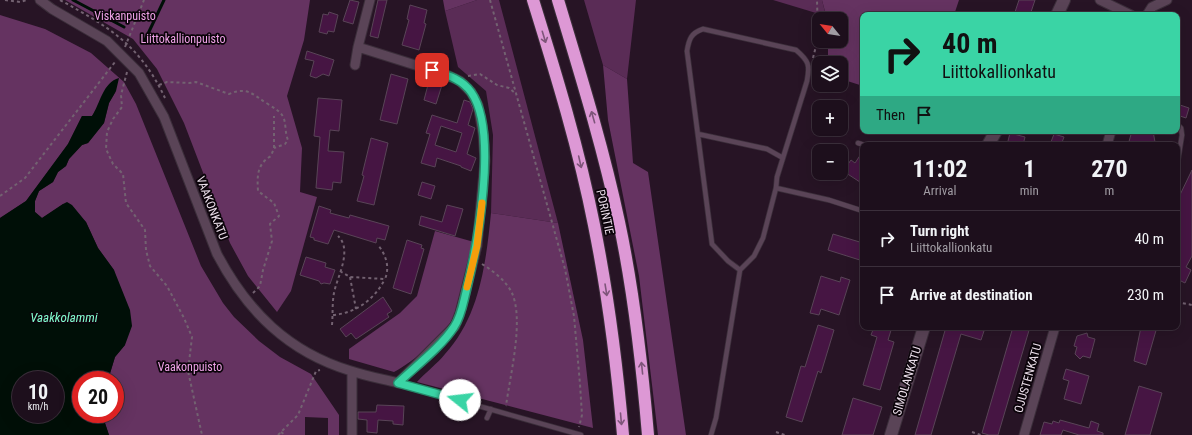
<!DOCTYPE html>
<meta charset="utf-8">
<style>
:root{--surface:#1d0f1c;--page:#251825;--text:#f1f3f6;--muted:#a09ca3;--line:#3b2f3b}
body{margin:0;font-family:"Roboto Condensed",sans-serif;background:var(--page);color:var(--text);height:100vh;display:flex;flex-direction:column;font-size:15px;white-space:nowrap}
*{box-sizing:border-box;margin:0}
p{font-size:13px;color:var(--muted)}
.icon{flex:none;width:22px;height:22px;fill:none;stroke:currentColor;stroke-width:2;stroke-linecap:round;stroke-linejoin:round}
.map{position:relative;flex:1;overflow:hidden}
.sheet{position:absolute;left:860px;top:142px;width:320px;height:188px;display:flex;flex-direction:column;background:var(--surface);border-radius:8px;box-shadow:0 4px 16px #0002,0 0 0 1px var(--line)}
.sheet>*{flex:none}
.guide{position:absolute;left:860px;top:12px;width:320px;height:122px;border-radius:8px;box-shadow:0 4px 16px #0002,0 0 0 1px var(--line);background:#3ad4a5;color:#111;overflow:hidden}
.needle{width:26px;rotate:300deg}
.fabs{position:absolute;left:812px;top:12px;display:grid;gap:8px}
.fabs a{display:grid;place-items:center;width:36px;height:36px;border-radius:8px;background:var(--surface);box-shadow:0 4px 16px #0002,0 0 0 1px var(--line);font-size:20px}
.speed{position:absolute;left:12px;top:371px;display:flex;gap:8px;font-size:20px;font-weight:700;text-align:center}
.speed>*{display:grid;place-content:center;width:52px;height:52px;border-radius:50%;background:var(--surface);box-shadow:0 4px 16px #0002,0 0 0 1px var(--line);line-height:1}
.speed small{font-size:10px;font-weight:400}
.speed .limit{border:6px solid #d22;background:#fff;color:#111}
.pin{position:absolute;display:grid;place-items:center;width:34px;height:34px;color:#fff;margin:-17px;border-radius:8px;box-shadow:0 2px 6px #0006}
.me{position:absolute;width:44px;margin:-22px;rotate:286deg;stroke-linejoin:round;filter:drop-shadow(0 0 3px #0008)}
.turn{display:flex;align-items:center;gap:14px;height:84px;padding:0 16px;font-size:18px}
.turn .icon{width:52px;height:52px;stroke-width:2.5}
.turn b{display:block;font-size:28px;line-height:34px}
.then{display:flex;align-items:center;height:38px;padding:0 16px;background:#0003;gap:8px;font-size:15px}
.eta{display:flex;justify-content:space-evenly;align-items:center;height:68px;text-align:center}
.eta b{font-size:24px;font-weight:700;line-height:28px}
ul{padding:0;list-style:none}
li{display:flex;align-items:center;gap:12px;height:56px;padding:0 16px;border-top:1px solid var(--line)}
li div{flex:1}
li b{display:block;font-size:15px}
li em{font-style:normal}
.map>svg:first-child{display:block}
</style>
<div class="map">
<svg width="1192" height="435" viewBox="0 0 1192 435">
<rect width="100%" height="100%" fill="#271425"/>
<path fill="#5a2c56" d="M477 0H499L558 223 491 213 493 135 486 91 458 67 445 11Z
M584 0H636L627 79 603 65Z
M773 0H822L826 16Z"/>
<path fill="#653361" d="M65 0H310L304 40 287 96 302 148 300 192 317 197 291 291 277 312 248 276 230 243 184 123 157 69 133 39Z
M443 0H477L445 11Z
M822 0H959L954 15H863V86L841 79V63H828V41H841V19H827Z
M0 15 45 29 91 53 124 82 136 104 201 266 223 303 234 317 259 341 280 357 311 374 339 415V435H328V418L305 417V435H109L102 414H115V380H108L115 357 125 345 114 270 98 248 86 222 63 204 42 218 35 212V201L39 191 53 182 58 172 66 166 69 159 82 145 88 143 104 123 109 103 116 91 98 107 92 116H82L68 144 26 201 0 218Z
M603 65 627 79 633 163 648 172 686 435H658L639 276 608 120Z
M491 213 558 223 583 340 593 428 417 382C426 372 437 364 445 354 480 316 486 262 491 213Z
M435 231 474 242 454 316C445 335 413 362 394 372L349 359V349L400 313 417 296Z"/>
<path fill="#000f07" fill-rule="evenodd" d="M119 78 116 91 109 103 104 123 88 143 82 145 69 159 66 166 58 172 53 182 39 191 35 201V212L42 218 63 204 67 202 72 205 86 222 98 248 114 270 130 310 132 326 125 345 115 357 108 380H81V414H102L109 435H0V218L26 201 68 144 82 116H92C100 104 103 82 119 78ZM21 380H55V414H21Z"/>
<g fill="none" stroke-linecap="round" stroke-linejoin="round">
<path stroke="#000f07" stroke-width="3" d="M73 0 124 27
M145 40 164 0"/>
</g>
<path fill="#461543" stroke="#594457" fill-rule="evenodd" d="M350 0 359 2 353 24 343 21Z
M378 0H387L378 38 370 36Z
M1019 0H1035L1030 15H1014Z
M410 5 427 10 424 23 426 24 419 50 402 45 409 20 407 19Z
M329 12 338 15 334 32 328 31 327 34 319 32 323 14 328 15Z
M307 51 334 60 329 76 323 74 316 78 310 76 314 61 305 59Z
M391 74 408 79 397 124 380 120Z
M429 81 442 85 436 104 424 100Z
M318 98 342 100 339 131 330 130 328 151 344 152 341 183 333 182 332 190 316 188 320 137 314 136Z
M464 100 470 102 473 109 468 125 475 128 467 154 476 158 471 171 461 167V166L437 158 435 167 421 163 430 134 426 133 432 115 457 123ZM441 126 462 133 456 152 435 145Z
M1177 104 1189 108 1186 118 1177 115Z
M1132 131H1153L1155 142 1151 145H1128Z
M1010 133 1025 137 1023 145H1007Z
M1054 134 1064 137 1061 145 1051 142Z
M371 138 388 143 374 205 357 201 364 176 362 175Z
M863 151V184L843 171 851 160 855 163Z
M1192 170V256L1186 267 1191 270 1185 283 1177 279V201Z
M422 182 435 186 431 199 418 195Z
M447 205 463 209 455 236 419 225 421 216 442 222Z
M319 206 331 210 330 213 349 218 350 215 389 226 385 240 377 238 376 243 334 230 328 244 314 240V238L310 237Z
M833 234 863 243V261L828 250Z
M407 240 422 245 421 248 424 249 411 294 393 288Z
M306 257 326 263 325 267 335 270 330 284 324 283 321 284 319 281 300 275Z
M821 276 840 282 841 277 850 280 839 315 821 309 819 315 810 313Z
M383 297 392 311 387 314 389 317 356 339 351 333 346 337 340 329Z
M818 325 834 330 821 373 818 371 802 422 786 417 801 366 805 367Z
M874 327H892L888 340 894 342 880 390 863 385 877 337 871 335Z
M946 327H970L984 331 981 340 961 334 931 435H915Z
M1013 327H1030L998 435H989L982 433Z
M1141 327H1157L1146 365 1134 361Z
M1087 333 1088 337 1095 339 1090 358 1083 356 1080 359 1075 354 1077 347 1074 346 1077 336Z
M1066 369 1089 376 1081 404 1064 399 1069 381 1063 379Z
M1139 386 1162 393 1150 435H1125Z
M853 398 882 407 873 435H842Z
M377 405 404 406 403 425 393 424V421L378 420 377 433 367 432V420L358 419V412H376Z
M1060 420 1089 428 1091 421 1099 424 1097 431 1103 433V435H1079L1063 430 1061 435H1040L1044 422 1052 424 1053 421 1059 423Z"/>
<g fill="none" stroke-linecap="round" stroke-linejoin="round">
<defs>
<path id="lane" d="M1177 124 1181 128 1182 135 1177 166
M698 134 767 149 783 158
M858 143 864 145
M740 270 728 261 712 244 687 51C689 39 691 33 703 29L796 50C809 61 810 65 807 81L777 177 776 188
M398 383 581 435
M487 418 491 409
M711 435 716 418 740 270 754 256 763 238 776 188 829 200 863 211"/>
<path id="street" d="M40 0 52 9 107 41 139 73 164 117 217 254C247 311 288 352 351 371 366 376 382 379 398 383L455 326 460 313 477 246 485 161 483 133 478 105 471 92 460 81 447 75 358 47 370 0
M1100 0 1131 15
M1147 15 1152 7 1167 0
M355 65 358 47
M1107 145 1111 131
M352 372V435
M1024 435 1055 327"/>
<path id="secondary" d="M1057 15 1064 0
M988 145 996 131
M891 435 924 327"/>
<path id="highway" d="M533 0C556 74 579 149 594 225 608 294 617 365 623 435
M558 0C580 73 603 147 619 222 634 292 642 364 648 435"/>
</defs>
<use href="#lane" stroke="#3b2e3a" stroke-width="6"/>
<use href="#street" stroke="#3b2e3a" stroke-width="11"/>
<use href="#secondary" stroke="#3b2e3a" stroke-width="14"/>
<use href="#highway" stroke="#3b2e3a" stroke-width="14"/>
<path stroke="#736271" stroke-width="2" stroke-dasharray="3 3" stroke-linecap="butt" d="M5 0 20 2 27 0
M60 0C109 27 140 45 165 98
M490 0 565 269 574 316 580 384 582 415 579 427
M125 47 144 0
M813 58 818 38 817 0
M127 72 121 95 122 107 113 119 107 132 106 149 113 164 123 174 126 203 145 230 146 250 150 266 167 286 184 318 192 337 188 371 202 435
M468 76 480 74 497 85 509 88 516 94
M159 85 167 82 189 83 196 82 229 94C248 86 253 95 268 104 275 109 281 111 284 119 286 125 285 133 288 140L285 144 274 148
M0 196 25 178 115 62
M482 264C493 271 504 279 511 291 525 318 510 375 506 406
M340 271 350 277 385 279C390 267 386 255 378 245
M350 277 356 309
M253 293 260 286 263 270 272 241 270 224 279 216 274 203 258 191C257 176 257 164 271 156L274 148V116
M1177 302 1192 305
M333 315C356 313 374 300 385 279
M332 325C333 314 332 303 334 293 337 277 353 250 338 236
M281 432 285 435
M776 432 785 435
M972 432 981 435
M278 435 298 415 314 376 316 371 320 370"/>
<use href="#lane" stroke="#5a4457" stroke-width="4.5"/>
<use href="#street" stroke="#5a4457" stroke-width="9"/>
<use href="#secondary" stroke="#5a4457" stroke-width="12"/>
<use href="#highway" stroke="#dd98d5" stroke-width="12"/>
</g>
<defs><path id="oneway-shaft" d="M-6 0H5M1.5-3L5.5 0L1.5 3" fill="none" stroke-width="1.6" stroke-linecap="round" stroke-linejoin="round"/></defs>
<g stroke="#7e557a">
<use href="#oneway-shaft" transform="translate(544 37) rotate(73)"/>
<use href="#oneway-shaft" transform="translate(593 117) rotate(-106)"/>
<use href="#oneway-shaft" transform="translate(580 162) rotate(77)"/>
<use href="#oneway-shaft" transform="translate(606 290) rotate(81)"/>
<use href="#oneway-shaft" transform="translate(642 368) rotate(-96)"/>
<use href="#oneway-shaft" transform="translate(621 419) rotate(85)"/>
</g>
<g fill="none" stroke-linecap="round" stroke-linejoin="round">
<defs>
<path id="route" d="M432 70C447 75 462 79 471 92 499 131 477 247 466 292 463 304 461 317 454 327 441 347 416 366 398 383L460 400"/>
</defs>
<use href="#route" stroke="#268a6b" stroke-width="10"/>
<use href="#route" stroke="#3ad4a5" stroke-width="7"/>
<path stroke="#f59e0b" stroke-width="7" d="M467 287 477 246 482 203"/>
</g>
<g text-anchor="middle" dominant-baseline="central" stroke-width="3.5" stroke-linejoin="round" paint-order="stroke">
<g font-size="12" fill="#efa2e7" stroke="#0b040a">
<text x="125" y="16">Viskanpuisto</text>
<text x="183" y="39">Liittokallionpuisto</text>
<text x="190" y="367">Vaakonpuisto</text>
</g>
<g font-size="12" fill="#ecdfeb" stroke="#0b040a">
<text transform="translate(212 208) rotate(69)">VAAKONKATU</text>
<text transform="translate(605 212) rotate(78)">PORINTIE</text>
<text transform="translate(1028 378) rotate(-74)">OJUSTENKATU</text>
<text transform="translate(907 381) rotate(-73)">SIMOLANKATU</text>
</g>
<g font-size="13" font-style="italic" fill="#83fcd0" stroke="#0b040a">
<text x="64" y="317">Vaakkolammi</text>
</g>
</g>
</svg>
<div class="fabs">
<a><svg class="needle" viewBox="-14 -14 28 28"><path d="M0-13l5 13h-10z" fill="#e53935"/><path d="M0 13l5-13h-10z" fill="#a09ca3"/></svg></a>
<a><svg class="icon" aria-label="layers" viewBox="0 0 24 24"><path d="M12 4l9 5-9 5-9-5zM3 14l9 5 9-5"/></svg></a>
<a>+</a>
<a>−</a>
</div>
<div class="speed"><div>10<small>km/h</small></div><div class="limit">20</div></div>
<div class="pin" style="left:432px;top:70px;background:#d93025"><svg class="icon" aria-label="arrive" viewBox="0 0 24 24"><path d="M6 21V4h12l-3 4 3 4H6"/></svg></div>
<svg class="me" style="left:460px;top:400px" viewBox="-20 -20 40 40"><circle r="19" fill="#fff"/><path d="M0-13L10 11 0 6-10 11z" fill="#3ad4a5"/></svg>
<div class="guide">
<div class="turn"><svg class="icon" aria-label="right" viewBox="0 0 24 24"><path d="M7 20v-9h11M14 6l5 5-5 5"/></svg><div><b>40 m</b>Liittokallionkatu</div></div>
<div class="then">Then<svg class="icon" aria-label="arrive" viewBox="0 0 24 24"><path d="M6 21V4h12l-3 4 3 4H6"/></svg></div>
</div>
<section class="sheet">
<div class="eta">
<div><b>11:02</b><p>Arrival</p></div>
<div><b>1</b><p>min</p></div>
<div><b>270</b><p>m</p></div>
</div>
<ul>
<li><svg class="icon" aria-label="right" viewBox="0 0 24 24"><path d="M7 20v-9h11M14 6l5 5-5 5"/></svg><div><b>Turn right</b><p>Liittokallionkatu</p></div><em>40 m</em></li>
<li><svg class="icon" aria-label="arrive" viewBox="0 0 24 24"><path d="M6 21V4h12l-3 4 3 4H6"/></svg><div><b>Arrive at destination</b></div><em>230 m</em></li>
</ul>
</section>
</div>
